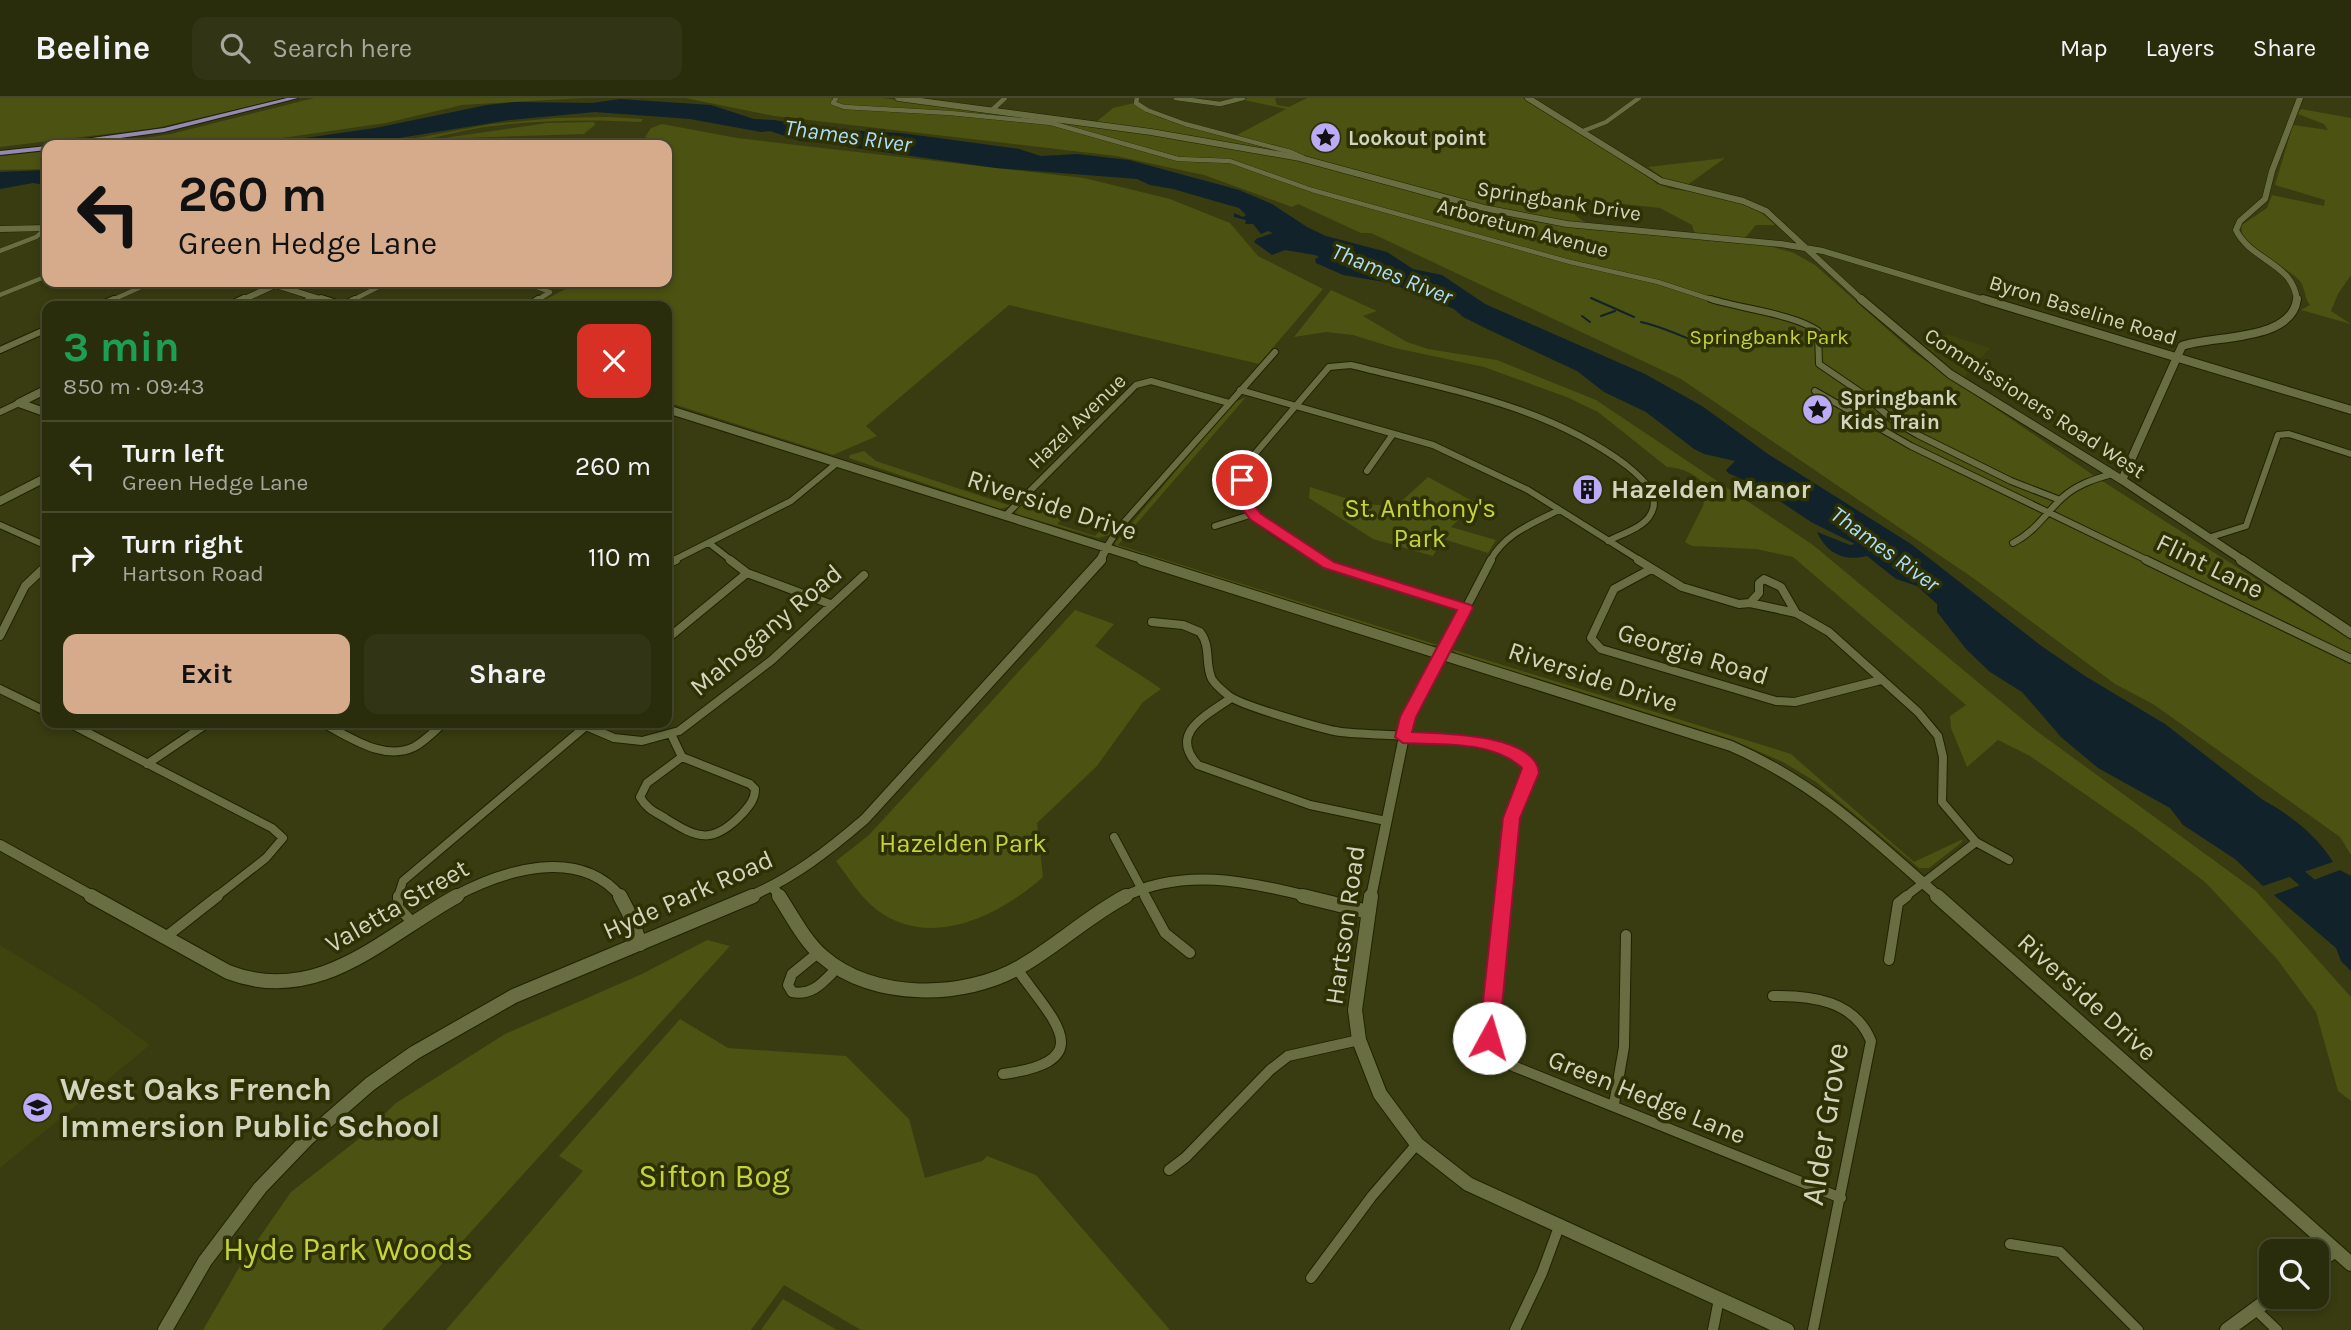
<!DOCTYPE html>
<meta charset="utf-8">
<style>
:root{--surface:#2a2d0c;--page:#323515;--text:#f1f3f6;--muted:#a5a89d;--line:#46492d;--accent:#d6ab8b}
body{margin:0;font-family:Karla,sans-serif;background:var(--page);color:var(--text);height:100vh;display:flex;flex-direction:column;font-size:26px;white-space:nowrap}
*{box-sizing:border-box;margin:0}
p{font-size:23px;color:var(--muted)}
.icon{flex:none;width:38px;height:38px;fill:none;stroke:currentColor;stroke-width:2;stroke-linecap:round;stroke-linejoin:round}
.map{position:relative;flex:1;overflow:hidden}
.details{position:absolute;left:42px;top:203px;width:630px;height:427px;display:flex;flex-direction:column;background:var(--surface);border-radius:14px;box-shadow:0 4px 10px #0003,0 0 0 2px var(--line)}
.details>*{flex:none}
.hud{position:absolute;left:42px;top:42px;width:630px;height:147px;border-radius:14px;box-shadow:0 4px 10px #0003,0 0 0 2px var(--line);background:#d6ab8b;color:#111;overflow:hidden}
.buttons{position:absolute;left:2259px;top:1141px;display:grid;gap:14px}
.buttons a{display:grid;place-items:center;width:70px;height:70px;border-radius:14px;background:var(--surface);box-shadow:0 4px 10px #0003,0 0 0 2px var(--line);font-size:35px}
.pin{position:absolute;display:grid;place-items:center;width:60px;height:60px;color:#fff;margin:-30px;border:4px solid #fff;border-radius:50%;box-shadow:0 2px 7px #0007}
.me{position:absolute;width:77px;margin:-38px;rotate:6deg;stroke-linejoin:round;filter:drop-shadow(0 0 5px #0008)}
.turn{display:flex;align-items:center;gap:24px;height:147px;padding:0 21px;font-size:32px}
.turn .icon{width:91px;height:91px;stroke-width:2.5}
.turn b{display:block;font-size:49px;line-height:60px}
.round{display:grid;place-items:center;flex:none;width:74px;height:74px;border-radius:14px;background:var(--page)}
.headline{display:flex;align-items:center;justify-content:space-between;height:119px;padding:0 21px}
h1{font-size:42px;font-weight:700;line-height:52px;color:#1e9e55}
.action{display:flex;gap:14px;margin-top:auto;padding:14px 21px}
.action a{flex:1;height:80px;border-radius:14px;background:var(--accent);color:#111;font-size:28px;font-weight:700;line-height:80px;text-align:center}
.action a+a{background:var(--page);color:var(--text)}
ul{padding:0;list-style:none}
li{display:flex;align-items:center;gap:21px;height:91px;padding:0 21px;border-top:2px solid var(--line)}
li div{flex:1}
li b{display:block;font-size:26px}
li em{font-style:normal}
header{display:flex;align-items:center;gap:42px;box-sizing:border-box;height:98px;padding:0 35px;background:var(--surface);border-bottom:2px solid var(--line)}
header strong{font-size:33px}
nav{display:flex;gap:38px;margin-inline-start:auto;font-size:24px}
.search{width:490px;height:63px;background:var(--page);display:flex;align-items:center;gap:18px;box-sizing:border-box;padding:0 24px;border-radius:14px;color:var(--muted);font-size:26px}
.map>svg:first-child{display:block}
</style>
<header>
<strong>Beeline</strong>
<div class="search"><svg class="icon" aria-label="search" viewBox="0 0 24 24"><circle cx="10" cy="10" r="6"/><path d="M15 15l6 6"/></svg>Search here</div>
<nav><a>Map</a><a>Layers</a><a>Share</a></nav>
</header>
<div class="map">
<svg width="2351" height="1232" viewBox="0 0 2351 1232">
<rect width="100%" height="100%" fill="#383c10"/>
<path fill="#3f430d" d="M1947 236 1990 250 1964 279 1916 248Z
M0 847 82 897 150 947 0 1070Z"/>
<path fill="#4c5211" d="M0 0H285L156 30 0 49Z
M314 0H584L462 7 386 25 233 47H97L171 36Z
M685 0H883L1095 28 1290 59 1508 119 1574 130 1766 147 1794 155 1815 167 1913 254 2096 379 2351 542V757L2340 739 2153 606 2115 586 1976 482 1681 281 1371 135H1361L1298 106 1292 109 1204 77 1116 58 774 18Z
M1248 0H1275L1277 7 1289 9 1307 0H1523L1628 63 1657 86 1672 91 1719 97 1756 110 1775 127H1756L1745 140 1695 136 1692 127 1660 110 1577 101 1575 117 1587 126 1489 110 1235 38 1286 11 1244 2Z
M1134 5 1158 19 1291 56 1095 25 1113 10Z
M2301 11 2351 20V177L2338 196 2331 213 2351 226 2301 212 2310 207C2304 200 2306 190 2299 182 2286 167 2236 149 2242 127L2267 110 2272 97 2324 108 2325 102 2275 87 2293 27 2328 32 2324 26 2298 16Z
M609 19 643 21 641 24C588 21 536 22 484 29 448 35 414 47 378 47L492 26 555 20Z
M593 24 596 26 584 36 437 41 547 25Z
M662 26 737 40 1084 80 1170 101 1230 125 1258 158 1323 191 1259 266 1009 207 866 328 877 338 833 357 667 304V208H534L578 184H667V47H658L660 45 645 39 651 30Z
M47 53V71L0 72V58Z
M1725 60 1686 88 1665 81 1648 69Z
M1331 192 1377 213 1363 218 1407 244 1428 251 1497 262 1596 302 1813 447 2038 634 2256 793 2351 899V1003L2338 993 2316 914 2277 861 2205 784 2138 733 2030 658 1998 642 1967 669 1951 630 1950 618 1966 607 1793 459 1756 451 1692 448 1685 444 1703 408 1707 389C1696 376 1683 370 1667 369L1598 314 1569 300 1484 269 1395 250 1353 237 1326 234 1294 239Z
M1246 299 1118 447 1438 547H1429L1116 449 1115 445 1233 305Z
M864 353 876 363 1011 408 1000 411 849 360 850 357Z
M1428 379 1476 405 1451 429 1496 442 1488 455 1443 441 1433 458 1373 441 1309 400 1310 389 1361 405 1395 409Z
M1021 405 1064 419 1057 426 1095 438 1105 428 1112 432 1109 437 1098 440 1019 417 1015 414Z
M1075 512 1114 526 1095 548C1117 563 1139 575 1161 591L1143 604 1097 668 1037 725 1043 779C999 818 931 852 877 812 861 800 848 779 836 763L869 737Z
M1451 551 1791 656 1914 764 1963 741 1961 745 1929 770H1919L1816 684 1783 664 1730 641 1457 556Z
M707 842 730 848 382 1232H203L243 1163 291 1094 360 1040 396 1005 505 936 642 876Z
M680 921 728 950 846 958 909 1021 925 1080 982 1063 987 1058 1036 1077 1170 1232H861L784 1187 751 1232H446L583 1073 559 1058Z
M783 1201 837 1232H761Z"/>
<path fill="#12222b" d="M620 1 711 7 754 21 774 22 829 31 901 35 1019 51 1041 58 1077 56 1129 62 1239 92 1272 106 1307 129 1326 138 1387 154 1413 171 1442 177 1485 206 1645 276 1702 308 1768 356 1911 446 2040 547 2085 578 2165 626 2263 702C2289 716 2318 738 2333 764L2263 788 2235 761 2183 727 2170 710 2098 670 2061 639 2022 594 1990 574 1966 551 1937 514V506L1917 488 1896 481 1867 458C1844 464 1826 455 1817 434L1850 447 1855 446 1811 424 1757 388 1728 375 1726 372 1735 363 1704 356 1694 351 1646 314 1604 294 1577 273 1483 229 1463 219 1454 211 1390 185 1343 177 1316 165 1315 161 1319 159 1315 157 1285 152 1272 157 1254 144 1256 141 1273 135 1268 133 1261 136 1253 126H1245L1246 122 1234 119V115L1243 119 1246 117 1239 110 1173 91 1150 87 1137 81 996 70 848 49 843 46 800 43 770 33 761 34 690 21 595 14 510 22 356 47H256L375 30 487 7 515 4 592 5Z
M47 72V87L33 85 0 91V74Z
M2340 772 2351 778V873L2341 863 2336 850 2274 797Z"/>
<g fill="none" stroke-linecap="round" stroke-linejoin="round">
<path stroke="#12222b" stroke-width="2" d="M1591 200 1634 219
M1582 218 1590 224
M1601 218 1615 213
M1641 224C1663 229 1681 238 1702 246"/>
<path fill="#12222b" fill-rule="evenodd" d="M2284 759 2290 761 2351 812V828L2345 826 2278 769 2276 765 2278 761Z"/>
<defs>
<path id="street-far3" d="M836 0 833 5 844 9 950 15 1051 25 1178 61 1230 63 1312 92 1570 164 1658 184 1716 203
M1137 0 1136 5 1147 12 1185 26 1291 54 1304 60
M1176 0 1220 6 1243 0
M992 12 1005 0
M1583 33 1606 24 1639 0
M0 153 36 139 47 130
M523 184 550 194 536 203
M0 197 47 178
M110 203 152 184
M307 203 315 199
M351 203 388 184"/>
<path id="street-far2" d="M1711 201C1742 211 1794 216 1818 233L1819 266 1863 296 1894 323 1918 337 2011 383 2060 402
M98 208 114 201
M297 208 311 201
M341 208 355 201
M527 208 538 201
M0 252 47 231
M1240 292 1433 347 1528 392 1641 463
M1815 293 1911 348 2149 463
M0 314 19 305
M1367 373 1393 336
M1005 418 1136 287 1151 283 1229 305
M0 427 47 448
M1215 428 1253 416
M2208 440 2246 428 2278 337 2289 336 2351 356
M709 445 732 463
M2013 445C2035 434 2045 416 2062 400 2076 387 2094 381 2112 376
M1106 450 1119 430 1275 254
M672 463 791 403 837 365
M1323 463C1303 451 1256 428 1246 407 1240 394 1243 378 1248 364L1329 269 1351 267C1446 291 1546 307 1626 367 1641 379 1664 398 1649 419 1640 431 1621 436 1608 443
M1490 463C1505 435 1532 426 1559 412"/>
<path id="street-far1" d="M730 462 747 475 830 506
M1320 462 1329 467 1466 510
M1638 462 1682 489 1739 506 1750 505 1796 515 1829 534 1918 614 1938 638 1943 659 1942 704 1976 744 1905 799
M2146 462 2351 561
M667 466 676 462
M1651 471 1614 491 1591 540 1601 551 1776 603 1795 604 1881 582
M1750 505 1759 495V485L1764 481 1781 489 1796 515
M1152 524 1183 527 1200 534C1211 548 1205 564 1211 579 1213 585 1224 594 1229 598 1240 607 1325 632 1341 634 1375 639 1525 634 1531 675L1512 720 1504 799
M0 538 25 488 47 467
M667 541 747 475
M1442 556 1491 462
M0 591 47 614
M1231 600C1206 618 1168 635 1198 667L1310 707 1386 723
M69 625 272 730 283 740 266 760 216 799
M322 625C349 638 383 664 414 649 425 643 434 633 444 625
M579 625 614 640 642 643 679 633 772 562 864 477
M671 636 682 659
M682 659 750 686 755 691C755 701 750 707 743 715 713 747 698 741 665 720 655 714 646 710 640 699L647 685Z
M147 666 208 625
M1114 739 1146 799
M1976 744 2009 762
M398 799 403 783 586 628"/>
<path id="street" d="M398 798V809L413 825
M1145 798 1165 835 1190 855
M1504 798 1489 940 1499 955 1513 968 1841 1100
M167 838 218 798
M819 854 792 876 788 887 792 894C813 898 823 884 837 870
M1889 862 1898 805 1907 798
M1773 898C1812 897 1855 903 1871 943L1813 1232
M1003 976C1101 963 1053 922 1017 871
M1614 1006 1624 949 1626 837
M1169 1072 1186 1059 1270 972 1288 958 1359 942
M2010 1146 2060 1154 2138 1232
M1311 1180 1372 1098 1417 1046
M2255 1211 2277 1232
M1515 1232 1542 1175 1560 1126
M1713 1232 1719 1201"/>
<path id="secondary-far3" d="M898 0 1151 34 1300 60 1484 110 1567 126 1781 146 1823 153 1988 203
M1528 0 1661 83 1743 103 1766 113 1863 203
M0 131 47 130
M266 184 326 203
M240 203 275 187
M2297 203C2294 165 2251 163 2236 132L2240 123 2265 101 2272 73 2300 0"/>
<path id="secondary-far2" d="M321 201 343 208
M1861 201 1950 276 2122 382 2244 463
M1983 201 2351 312
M229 208 244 201
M19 305 47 291
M19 305 47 315
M667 311 1148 463
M2122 382 2182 248C2213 237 2292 244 2297 201
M0 403 47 379
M1100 463 1106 450"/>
<path id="secondary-far1" d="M1142 462 1731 648C1816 685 1871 739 1939 799
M2241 462 2351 535
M0 747 94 799
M773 789 780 799
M453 799C502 773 578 747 621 799
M748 799C792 781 829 752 865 721L1101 462
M1123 799C1183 769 1247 783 1310 799
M1371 799 1408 619 1442 556"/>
<path id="secondary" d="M91 798 228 874C319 909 384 838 457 798
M620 798 631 819 640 846
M779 798C792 818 804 842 822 858 873 903 964 901 1020 869 1057 848 1088 818 1126 798
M1303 798 1368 814
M1371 798 1355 912 1359 942 1380 996 1417 1046 1468 1086 1787 1232
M1937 798 2351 1166
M2317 1165 2335 1152
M165 1232 205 1163 260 1090 308 1040 370 986 414 955 514 898 753 798
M2227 1232 2272 1199"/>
<path id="primary" d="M287 0H298L164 34 69 47H53L56 45 164 30Z
M47 48V52L0 57V53Z"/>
</defs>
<use href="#street-far3" stroke="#1f2202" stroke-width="5"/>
<use href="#street-far2" stroke="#1f2202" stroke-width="8"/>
<use href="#street-far1" stroke="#1f2202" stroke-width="10"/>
<use href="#street" stroke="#1f2202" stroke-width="12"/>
<use href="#secondary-far3" stroke="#1f2202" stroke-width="7"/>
<use href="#secondary-far2" stroke="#1f2202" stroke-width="10"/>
<use href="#secondary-far1" stroke="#1f2202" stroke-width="12"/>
<use href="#secondary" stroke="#1f2202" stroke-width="16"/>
<use href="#primary" stroke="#1f2202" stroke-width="2"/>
<use href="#street-far3" stroke="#696e42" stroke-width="4.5"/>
<use href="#street-far2" stroke="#696e42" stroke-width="6"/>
<use href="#street-far1" stroke="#696e42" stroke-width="8"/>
<use href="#street" stroke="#696e42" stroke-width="10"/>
<use href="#secondary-far3" stroke="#696e42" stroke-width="6"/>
<use href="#secondary-far2" stroke="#696e42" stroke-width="8"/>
<use href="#secondary-far1" stroke="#696e42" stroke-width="10"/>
<use href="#secondary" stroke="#696e42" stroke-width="14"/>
<use href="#primary" fill="#9588b2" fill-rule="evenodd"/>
</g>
<path fill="#e11d48" stroke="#92132f" stroke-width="2" d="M1242 378 1248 382 1253 406 1261 416 1334 464 1471 507 1473 510 1416 619 1412 634C1441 635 1536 636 1539 675L1520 720 1499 940 1496 946 1489 949 1482 946 1479 940 1503 720 1522 670C1493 642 1440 647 1403 645L1395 639 1400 619 1457 512 1324 470 1251 422 1239 407 1235 382Z"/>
<defs>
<symbol id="sight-disc" viewBox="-11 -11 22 22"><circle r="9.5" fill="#bbaaf6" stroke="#2e3104"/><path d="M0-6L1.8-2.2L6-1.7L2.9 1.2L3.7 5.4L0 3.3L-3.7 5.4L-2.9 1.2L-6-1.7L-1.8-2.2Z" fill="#111"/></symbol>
<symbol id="building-disc" viewBox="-11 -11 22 22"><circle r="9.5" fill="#bbaaf6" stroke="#2e3104"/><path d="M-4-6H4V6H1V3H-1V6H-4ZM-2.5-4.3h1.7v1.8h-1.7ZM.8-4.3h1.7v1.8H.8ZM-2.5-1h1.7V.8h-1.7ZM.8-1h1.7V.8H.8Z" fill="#111"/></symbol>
<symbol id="school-disc" viewBox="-11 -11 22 22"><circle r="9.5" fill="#bbaaf6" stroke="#2e3104"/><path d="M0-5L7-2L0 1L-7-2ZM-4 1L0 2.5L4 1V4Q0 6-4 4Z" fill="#111"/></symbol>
</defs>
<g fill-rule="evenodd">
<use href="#sight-disc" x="1308" y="22" width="35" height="35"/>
<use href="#sight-disc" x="1800" y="294" width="35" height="35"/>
<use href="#building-disc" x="1570" y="374" width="35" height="35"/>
<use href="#school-disc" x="20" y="992" width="35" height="35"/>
</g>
<g text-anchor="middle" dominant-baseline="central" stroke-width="7" stroke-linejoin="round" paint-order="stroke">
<g font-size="21" font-weight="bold" fill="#d1d5bd" stroke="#2e3104" text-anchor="start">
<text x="1348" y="40">Lookout point</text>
<text x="1840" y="300">Springbank<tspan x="1840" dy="24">Kids Train</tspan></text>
</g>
<g font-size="21" fill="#d1d5bd" stroke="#2e3104">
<text transform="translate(1559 103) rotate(9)">Springbank Drive</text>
<text transform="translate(1523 130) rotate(15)">Arboretum Avenue</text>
<text transform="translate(2083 212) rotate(17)">Byron Baseline Road</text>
<text transform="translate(2035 305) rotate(33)">Commissioners Road West</text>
<text transform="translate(1077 323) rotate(-44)">Hazel Avenue</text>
</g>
<g font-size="21" fill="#c6d33a" stroke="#2e3104">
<text x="1769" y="239">Springbank Park</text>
</g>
<g font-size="23" font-style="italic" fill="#acdffe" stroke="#2e3104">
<text transform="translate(848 38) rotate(8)">Thames River</text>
<text transform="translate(1392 176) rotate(22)">Thames River</text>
<text transform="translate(1885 451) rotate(36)">Thames River</text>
</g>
<g font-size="26" font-weight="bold" fill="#d1d5bd" stroke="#2e3104" text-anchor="start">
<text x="1611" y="391">Hazelden Manor</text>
</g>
<g font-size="26" fill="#d1d5bd" stroke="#2e3104">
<text transform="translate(1052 407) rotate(18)">Riverside Drive</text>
<text transform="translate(2210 468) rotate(26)">Flint Lane</text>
<text transform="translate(766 532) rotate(-40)">Mahogany Road</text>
<text transform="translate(1693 556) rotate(17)">Georgia Road</text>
<text transform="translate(1593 579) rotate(18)">Riverside Drive</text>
<text transform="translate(688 797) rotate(-24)">Hyde Park Road</text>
<text transform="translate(397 808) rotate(-30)">Valetta Street</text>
<text transform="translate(1345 827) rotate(-82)">Hartson Road</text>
<text transform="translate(2087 899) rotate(42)">Riverside Drive</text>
<text transform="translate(1647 999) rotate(22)">Green Hedge Lane</text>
</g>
<g font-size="26" fill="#c6d33a" stroke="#2e3104">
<text x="1420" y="410">St. Anthony's<tspan x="1420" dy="30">Park</tspan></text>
<text x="963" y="745">Hazelden Park</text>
</g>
<g font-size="32" font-weight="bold" fill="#d1d5bd" stroke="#2e3104" text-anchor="start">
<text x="60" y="991">West Oaks French<tspan x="60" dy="37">Immersion Public School</tspan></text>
</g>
<g font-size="32" fill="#d1d5bd" stroke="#2e3104">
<text transform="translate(1825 1026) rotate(-81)">Alder Grove</text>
</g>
<g font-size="32" fill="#c6d33a" stroke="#2e3104">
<text x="714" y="1078">Sifton Bog</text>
<text x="348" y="1151">Hyde Park Woods</text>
</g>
</g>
</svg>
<div class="buttons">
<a><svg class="icon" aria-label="search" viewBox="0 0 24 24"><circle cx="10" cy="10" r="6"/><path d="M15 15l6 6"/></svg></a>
</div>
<div class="pin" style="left:1242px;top:382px;background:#d93025"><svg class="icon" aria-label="arrive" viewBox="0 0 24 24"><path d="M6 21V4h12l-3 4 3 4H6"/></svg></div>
<svg class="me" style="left:1489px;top:940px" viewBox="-20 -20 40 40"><circle r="19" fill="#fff"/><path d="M0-13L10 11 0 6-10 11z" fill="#e11d48"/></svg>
<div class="hud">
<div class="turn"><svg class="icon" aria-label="left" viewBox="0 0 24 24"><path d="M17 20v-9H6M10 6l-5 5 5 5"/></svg><div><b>260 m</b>Green Hedge Lane</div></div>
</div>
<section class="details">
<div class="headline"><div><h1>3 min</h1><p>850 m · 09:43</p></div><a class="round" style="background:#d93025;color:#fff"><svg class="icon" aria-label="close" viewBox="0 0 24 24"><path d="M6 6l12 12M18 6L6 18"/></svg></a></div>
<ul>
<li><svg class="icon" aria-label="left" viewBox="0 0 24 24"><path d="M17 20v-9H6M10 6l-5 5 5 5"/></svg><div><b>Turn left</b><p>Green Hedge Lane</p></div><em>260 m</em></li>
<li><svg class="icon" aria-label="right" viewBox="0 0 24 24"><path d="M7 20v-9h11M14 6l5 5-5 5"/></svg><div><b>Turn right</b><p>Hartson Road</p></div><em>110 m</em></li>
</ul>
<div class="action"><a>Exit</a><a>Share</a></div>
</section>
</div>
